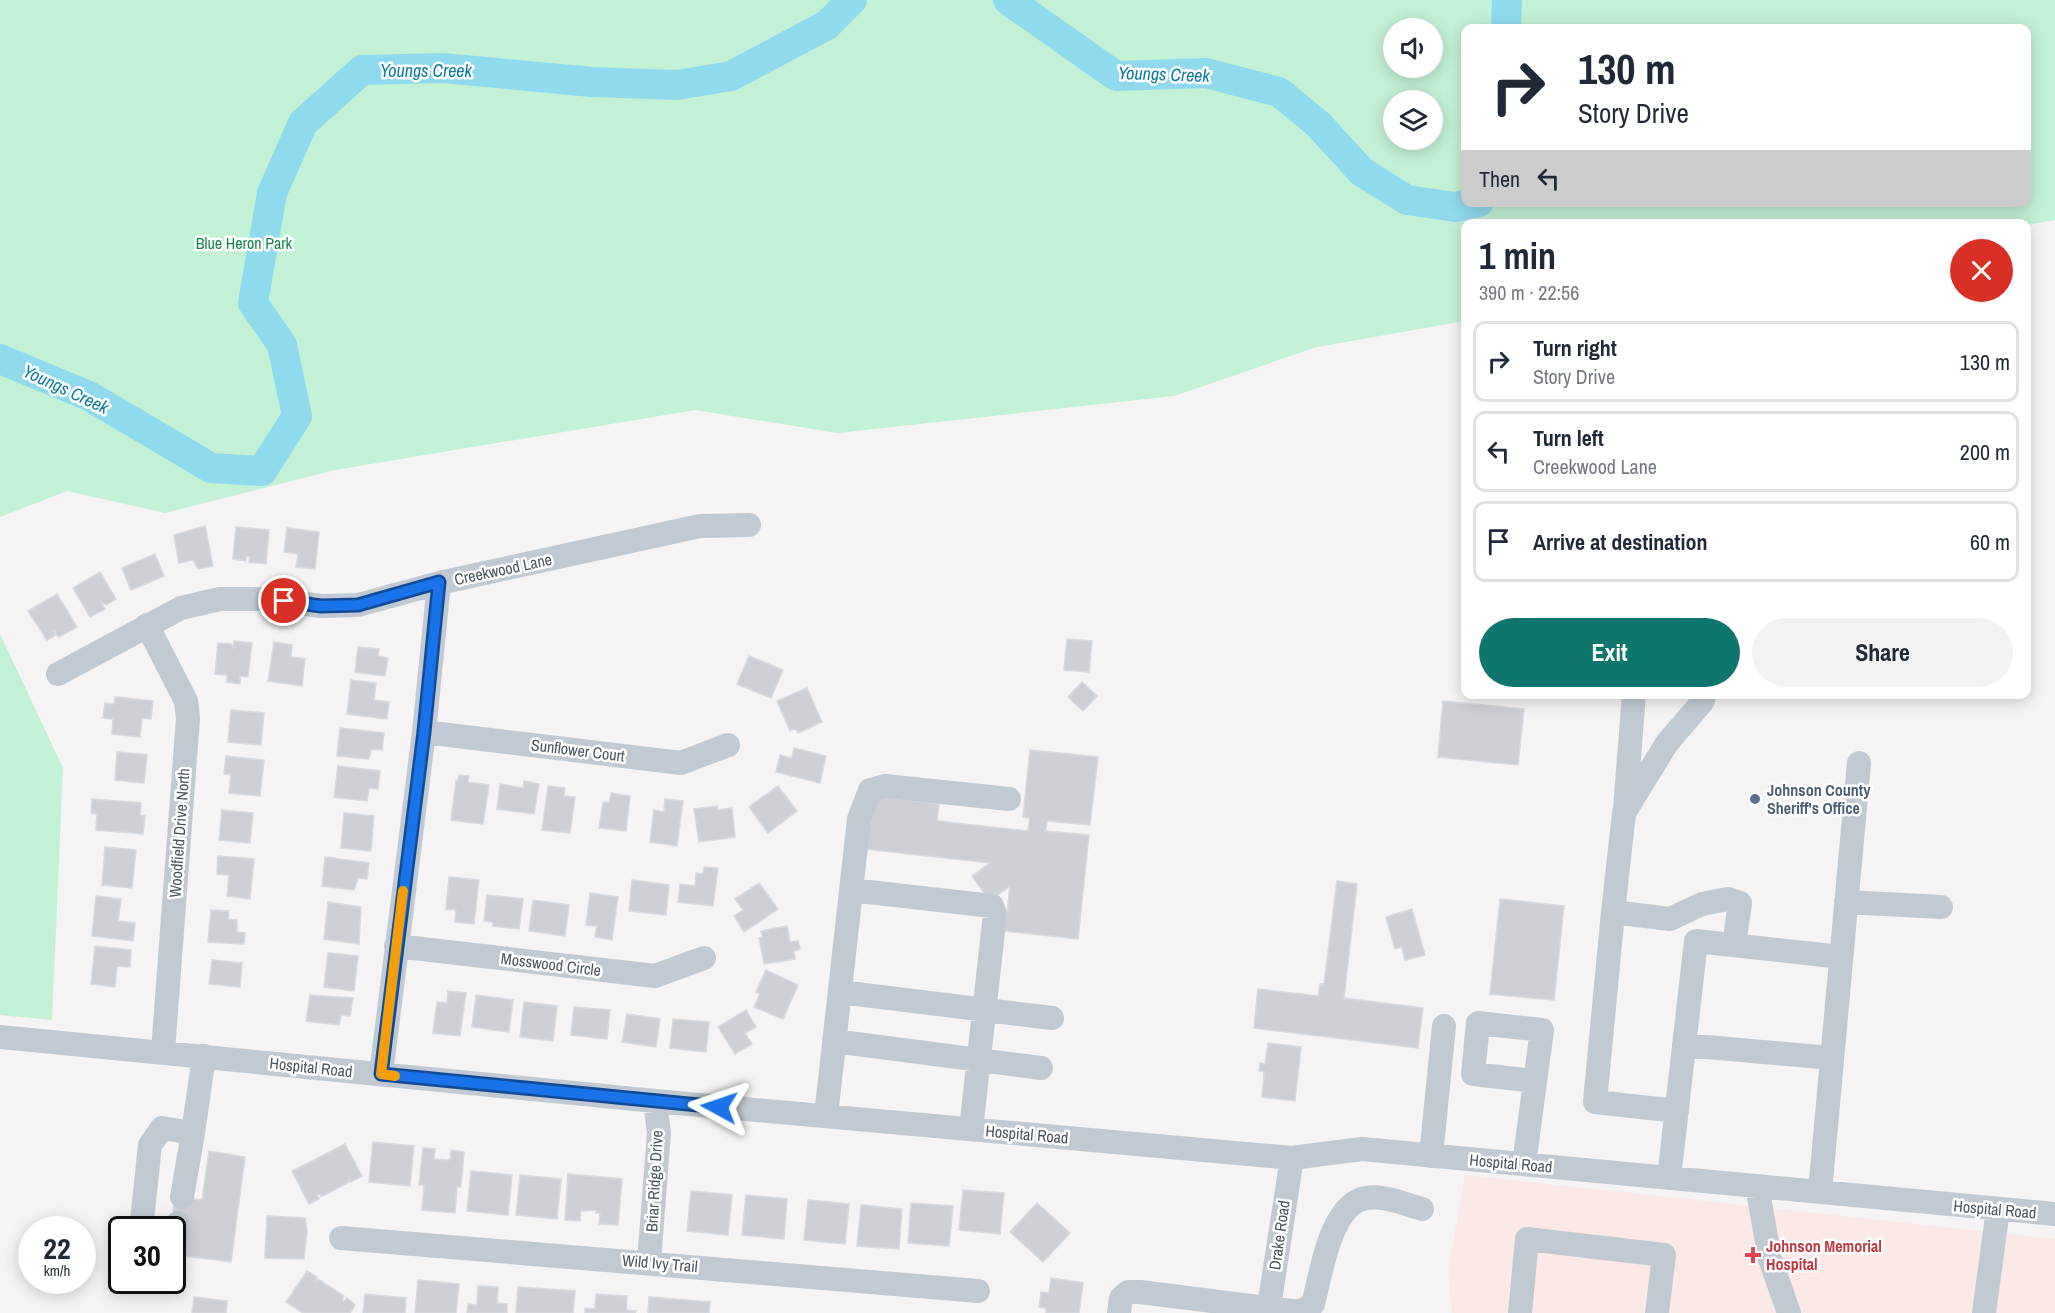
<!DOCTYPE html>
<meta charset="utf-8">
<style>
:root{--surface:#fff;--page:#f2f2f3;--text:#1f2937;--muted:#747a83;--line:#e0e1e3;--accent:#0f766e}
body{margin:0;font-family:"Archivo Narrow",sans-serif;background:var(--page);color:var(--text);height:100vh;display:flex;flex-direction:column;font-size:22px;white-space:nowrap}
*{box-sizing:border-box;margin:0}
p{font-size:20px;color:var(--muted)}
.icon{flex:none;width:33px;height:33px;fill:none;stroke:currentColor;stroke-width:2;stroke-linecap:round;stroke-linejoin:round}
.map{position:relative;flex:1;overflow:hidden}
.details{position:absolute;left:1461px;top:219px;width:570px;height:480px;display:flex;flex-direction:column;background:var(--surface);border-radius:12px;box-shadow:0 3px 15px #0003}
.details>*{flex:none}
.guide{position:absolute;left:1461px;top:24px;width:570px;height:183px;border-radius:12px;box-shadow:0 3px 15px #0003;background:#fff;color:var(--text);overflow:hidden}
.tools{position:absolute;left:1383px;top:18px;display:grid;gap:12px}
.tools a{display:grid;place-items:center;width:60px;height:60px;border-radius:50%;background:var(--surface);box-shadow:0 3px 15px #0003;font-size:30px}
.speed{position:absolute;left:18px;top:1216px;display:flex;gap:12px;font-size:30px;font-weight:700;text-align:center}
.speed>*{display:grid;place-content:center;width:78px;height:78px;border-radius:50%;background:var(--surface);box-shadow:0 3px 15px #0003;line-height:1}
.speed small{font-size:15px;font-weight:400}
.speed .limit{border:3px solid #111;border-radius:9px;background:#fff;color:#111}
.pin{position:absolute;display:grid;place-items:center;width:51px;height:51px;color:#fff;margin:-26px;border:3px solid #fff;border-radius:50%;box-shadow:0 2px 6px #0007}
.me{position:absolute;width:66px;margin:-33px;rotate:275deg;stroke-linejoin:round;filter:drop-shadow(0 0 4px #0008)}
.turn{display:flex;align-items:center;gap:21px;height:126px;padding:0 18px;font-size:27px}
.turn .icon{width:78px;height:78px;stroke-width:2.5}
.turn b{display:block;font-size:42px;line-height:51px}
.then{display:flex;align-items:center;height:57px;padding:0 18px;background:#0003;gap:12px;font-size:22px}
.round{display:grid;place-items:center;flex:none;width:63px;height:63px;border-radius:32px;background:var(--page)}
.headline{display:flex;align-items:center;justify-content:space-between;height:102px;padding:0 18px}
h1{font-size:36px;font-weight:700;line-height:45px}
.primary-button{display:flex;gap:12px;margin-top:auto;padding:12px 18px}
.primary-button a{flex:1;height:69px;border-radius:36px;background:var(--accent);color:#fff;font-size:24px;font-weight:700;line-height:69px;text-align:center}
.primary-button a+a{background:var(--page);color:var(--text)}
ul{padding:0;list-style:none}
li{display:flex;align-items:center;gap:18px;height:81px;margin:0 12px 9px;padding:0 6px;border:3px solid var(--line);border-radius:12px}
li div{flex:1}
li b{display:block;font-size:22px}
li em{font-style:normal}
.map>svg:first-child{display:block}
</style>
<div class="map">
<svg width="2055" height="1313" viewBox="0 0 2055 1313">
<rect width="100%" height="100%" fill="#f5f3f3"/>
<path fill="#fce8e6" d="M1465 1175 2055 1239V1313H1452L1448 1271Z"/>
<path fill="#c3f1d5" fill-rule="evenodd" d="M0 0H2055V220L2027 225 1466 224 1465 321 1317 347 1174 396 837 433 695 410 335 470 165 513 67 491 0 517ZM1394 28H1432V68H1394ZM1466 28H2026V202H1466ZM1394 100H1432V140H1394Z
M0 634 63 768 52 1020 0 1015Z"/>
<g fill="none" stroke-linecap="round" stroke-linejoin="round">
<path stroke="#90daee" stroke-width="30" d="M1008 0 1116 76 1206 73 1279 92 1318 124 1362 172 1407 200 1455 207 1479 202
M1506 28 1507 0
M0 359 89 396 211 468 262 471 297 416 282 345 253 303 272 193 303 123 362 70 443 68 592 82 677 85 731 76 827 25 852 0"/>
</g>
<path fill="#cdcfd5" stroke="#d7d9de" stroke-width="1.5" d="M205 526 213 566 198 569 193 560 179 563 174 535Z
M236 527 269 530 266 564 249 562 250 557 246 556V561L233 559Z
M287 528 319 532 315 569 296 567 298 554 284 552Z
M155 554 164 576 131 590 122 568Z
M100 572 116 599 106 605 101 602 105 609 90 617 73 588Z
M57 594 77 627 59 637 53 630 56 635 47 640 28 611Z
M1067 639 1092 641 1089 672 1064 670Z
M234 641 252 643 248 677 240 676V684L227 682V675L215 674 218 643 231 644 233 648Z
M274 642 292 645 291 657 305 659 302 686 268 681Z
M358 647 379 649 378 656 388 658 385 676 355 672Z
M749 656 783 670 771 698 737 684Z
M351 680 376 683 374 700 389 702 387 719 347 714Z
M1082 682 1097 696 1083 711 1068 697Z
M807 688 822 722 798 733 795 728 790 731 777 701Z
M115 697 153 701 151 719 142 718 140 737 112 734 113 719 103 718 105 703 114 704Z
M1443 701 1524 709 1518 765 1438 757Z
M231 710 264 713 261 745 228 742Z
M340 728 384 733 382 750 371 749 369 759 337 756Z
M794 748 826 756 820 783 776 772 780 755 792 758Z
M1030 750 1098 757 1090 825 1047 821 1046 831 1089 835 1078 939 1005 931 1010 886 990 901 972 876 990 863 866 849 872 796 939 804 937 821 1028 831 1030 818 1023 817Z
M117 752 147 755 144 783 115 780Z
M226 756 264 760 260 796 229 793 231 774H224Z
M338 766 380 771 378 789 369 788 367 801 334 797Z
M459 775 469 776 468 782 489 785 483 824 451 820 456 780 458 781Z
M524 781 539 784 534 814 497 809 500 784 523 788Z
M548 786 565 788 564 796 575 797 570 833 542 830Z
M778 786 797 811 768 833 749 807Z
M611 793 630 796 626 831 599 828 603 802 609 803Z
M92 799 141 803 140 815 145 816 143 834 96 830 97 814 91 813Z
M665 799 683 801 677 846 650 842 654 810 664 812Z
M717 806 718 810 732 808 735 837 699 842 694 809Z
M222 810 253 813 250 843 219 840Z
M344 813 374 816 371 851 341 848Z
M105 847 136 850 132 888 102 885Z
M218 856 254 859 250 899 227 896 229 875 217 874Z
M325 857 369 863 367 879 358 878 354 890 322 886Z
M704 867 718 868 713 906 678 902 680 884 695 886 696 873 703 874Z
M449 877 479 880 474 924 455 922 456 910 446 909Z
M632 880 669 885 666 915 629 911Z
M1337 881 1357 884 1344 998 1423 1008 1418 1048 1254 1028 1258 989 1318 996 1320 984H1324Z
M759 883 778 909 744 932 734 916 743 910 735 899Z
M590 893 618 897 612 940 595 937 597 926 586 925Z
M487 895 523 899 519 929 493 926V922L484 921Z
M96 896 121 899 118 921 135 923 133 941 92 936Z
M1500 899 1564 906 1554 1000 1490 994Z
M533 900 569 905 565 936 529 931Z
M328 902 361 907 359 944 324 939Z
M1412 909 1425 955 1405 960 1402 947 1395 949 1386 917Z
M211 910 229 911 228 919 237 920V932L245 933 244 944 208 942Z
M787 926 790 942 798 941 800 949 794 951 795 959 764 964 759 938 763 937 761 931Z
M95 946 131 950 130 967 117 966 115 987 91 984Z
M328 953 358 956 354 991 324 987Z
M212 960 242 963 240 987 209 984Z
M766 970 798 985 783 1019 754 1007 760 994 756 992Z
M448 991 466 993 460 1036 433 1033 437 1002 447 1003Z
M310 995 353 998 350 1016 341 1015 339 1025 306 1021Z
M476 995 513 1000 509 1032 472 1027Z
M524 1002 557 1006 553 1041 520 1037Z
M574 1007 610 1010 607 1039 571 1035Z
M746 1010 756 1027 745 1033 752 1044 735 1054 718 1027Z
M627 1014 660 1019 656 1047 622 1042Z
M673 1019 709 1022 706 1052 670 1048Z
M1268 1043 1301 1047 1295 1101 1262 1097 1264 1072 1259 1071 1260 1063 1265 1064Z
M373 1142 414 1146 410 1186 369 1182Z
M345 1144 362 1176 351 1182 349 1178V1182L321 1197 320 1194 317 1195 319 1199 309 1204 292 1171Z
M423 1148 435 1149 434 1159 450 1160 451 1150 464 1152 461 1187H457L455 1213 422 1210 424 1185H419Z
M209 1151 245 1157 231 1262 185 1256 172 1221 175 1197 202 1200Z
M471 1171 512 1175 508 1215 467 1211Z
M568 1174 622 1179 618 1225 599 1224 600 1213H596L597 1210 581 1211 580 1221 565 1220Z
M520 1175 561 1179 557 1219 516 1215Z
M963 1190 1004 1193 1000 1234 959 1230Z
M691 1191 732 1195 728 1235 687 1231Z
M746 1195 787 1199 784 1239 742 1235Z
M808 1200 849 1204 845 1244 804 1240Z
M911 1203 953 1206 949 1246 908 1243Z
M1037 1203 1070 1233 1043 1262 1010 1232Z
M861 1205 902 1209 899 1249 857 1246Z
M267 1216 305 1218 307 1230 304 1259 265 1258Z
M307 1271 317 1277 315 1281 318 1279 344 1296 342 1300 344 1302 347 1298 355 1305 350 1313H303L286 1302Z
M1051 1278 1083 1283 1079 1313H1046V1308L1039 1307 1041 1292 1049 1293Z
M418 1280 459 1284 456 1313H415Z
M478 1286 498 1287 497 1303 507 1304V1313H467L468 1304 477 1305Z
M518 1287 575 1291 573 1313H516Z
M365 1294 406 1298 405 1313H363Z
M596 1294 627 1296 626 1310 636 1311 635 1313H585V1308L595 1309Z
M194 1297 227 1301 226 1313H192Z
M649 1297 710 1302 709 1313H648Z"/>
<g fill="none" stroke-linecap="round" stroke-linejoin="round">
<path stroke="#c1cad2" stroke-width="24" d="M147 625 186 701 188 718 163 1051
M58 674 181 608 220 599H265L321 606 358 605 439 583 700 526 749 525
M1703 694V701L1667 743 1624 813 1613 912 1670 919 1702 904 1728 899 1740 903 1734 945
M424 732 681 763 728 745
M1625 809 1634 694
M851 890 992 906 995 914 971 1129
M1846 902 1941 907
M1613 912 1595 1102 1677 1111
M396 946 655 976 704 958
M840 992 1052 1018
M0 1037 655 1101 1292 1158 1362 1149 2055 1214
M834 1041 1041 1068
M1684 1045 1832 1058
M381 1074 424 732 439 583
M826 1116 859 819 870 790 885 786 1009 799
M1431 1156 1444 1026
M1524 1164 1542 1030 1478 1023 1473 1074 1535 1081
M1669 1178 1696 941 1841 957
M1757 1186 1770 1259 1789 1313
M1820 1192 1859 763
M182 1197 193 1133
M141 1230 150 1145 162 1128 193 1133 204 1056
M341 1238 978 1291
M649 1261 659 1133 655 1101
M172 1264 178 1223
M1119 1313 1121 1298 1128 1292H1140L1300 1312 1313 1304C1321 1274 1329 1214 1359 1200 1378 1192 1404 1204 1422 1209
M1268 1313 1292 1158
M1520 1313 1527 1239 1664 1255 1657 1313
M1984 1313 1998 1209"/>
</g>
<g fill="none" stroke-linecap="round" stroke-linejoin="round">
<defs>
<path id="route" d="M284 601 321 606 358 605 439 582 424 732 381 1074 719 1107"/>
</defs>
<use href="#route" stroke="#114b97" stroke-width="15"/>
<use href="#route" stroke="#1a73e8" stroke-width="10"/>
<path stroke="#f59e0b" stroke-width="10" d="M395 1076 381 1074 403 891"/>
</g>
<circle fill="#5c6f8a" stroke="#fff" stroke-width="2" cx="1755" cy="799" r="6"/>
<path fill="#e0444e" stroke="#fff" stroke-width="2" d="M1750 1246h6v6h6v6h-6v6h-6v-6h-6v-6h6z"/>
<g text-anchor="middle" dominant-baseline="central" stroke-width="5" stroke-linejoin="round" paint-order="stroke">
<g font-size="16" fill="#17864f" stroke="#fff">
<text x="244" y="243">Blue Heron Park</text>
</g>
<g font-size="16" fill="#4a5661" stroke="#fff">
<text transform="translate(503 569) rotate(-12)">Creekwood Lane</text>
<text transform="translate(578 750) rotate(7)">Sunflower Court</text>
<text transform="translate(179 833) rotate(-86)">Woodfield Drive North</text>
<text transform="translate(551 964) rotate(7)">Mosswood Circle</text>
<text transform="translate(311 1067) rotate(6)">Hospital Road</text>
<text transform="translate(1027 1134) rotate(5)">Hospital Road</text>
<text transform="translate(1511 1163) rotate(5)">Hospital Road</text>
<text transform="translate(654 1181) rotate(-87)">Briar Ridge Drive</text>
<text transform="translate(1995 1209) rotate(5)">Hospital Road</text>
<text transform="translate(1279 1235) rotate(-82)">Drake Road</text>
<text transform="translate(660 1263) rotate(5)">Wild Ivy Trail</text>
</g>
<g font-size="16" font-weight="bold" fill="#4e5e75" stroke="#fff" text-anchor="start">
<text x="1767" y="790">Johnson County<tspan x="1767" dy="18">Sheriff's Office</tspan></text>
</g>
<g font-size="16" font-weight="bold" fill="#be3a42" stroke="#fff" text-anchor="start">
<text x="1766" y="1246">Johnson Memorial<tspan x="1766" dy="18">Hospital</tspan></text>
</g>
<g font-size="18" font-style="italic" fill="#0c7c9b" stroke="#fff">
<text x="426" y="70">Youngs Creek</text>
<text transform="translate(1164 74) rotate(2)">Youngs Creek</text>
<text transform="translate(66 389) rotate(25)">Youngs Creek</text>
</g>
</g>
</svg>
<div class="tools">
<a><svg class="icon" aria-label="sound" viewBox="0 0 24 24"><path d="M4 9h4l5-4v14l-5-4H4zM17 9q2 3 0 6"/></svg></a>
<a><svg class="icon" aria-label="layers" viewBox="0 0 24 24"><path d="M12 4l9 5-9 5-9-5zM3 14l9 5 9-5"/></svg></a>
</div>
<div class="speed"><div>22<small>km/h</small></div><div class="limit">30</div></div>
<div class="pin" style="left:284px;top:601px;background:#d93025"><svg class="icon" aria-label="arrive" viewBox="0 0 24 24"><path d="M6 21V4h12l-3 4 3 4H6"/></svg></div>
<svg class="me" style="left:719px;top:1107px" viewBox="-20 -20 40 40"><path d="M0-17L14 15 0 8-14 15z" fill="#1a73e8" stroke="#fff" stroke-width="4"/></svg>
<div class="guide">
<div class="turn"><svg class="icon" aria-label="right" viewBox="0 0 24 24"><path d="M7 20v-9h11M14 6l5 5-5 5"/></svg><div><b>130 m</b>Story Drive</div></div>
<div class="then">Then<svg class="icon" aria-label="left" viewBox="0 0 24 24"><path d="M17 20v-9H6M10 6l-5 5 5 5"/></svg></div>
</div>
<section class="details">
<div class="headline"><div><h1>1 min</h1><p>390 m · 22:56</p></div><a class="round" style="background:#d93025;color:#fff"><svg class="icon" aria-label="close" viewBox="0 0 24 24"><path d="M6 6l12 12M18 6L6 18"/></svg></a></div>
<ul>
<li><svg class="icon" aria-label="right" viewBox="0 0 24 24"><path d="M7 20v-9h11M14 6l5 5-5 5"/></svg><div><b>Turn right</b><p>Story Drive</p></div><em>130 m</em></li>
<li><svg class="icon" aria-label="left" viewBox="0 0 24 24"><path d="M17 20v-9H6M10 6l-5 5 5 5"/></svg><div><b>Turn left</b><p>Creekwood Lane</p></div><em>200 m</em></li>
<li><svg class="icon" aria-label="arrive" viewBox="0 0 24 24"><path d="M6 21V4h12l-3 4 3 4H6"/></svg><div><b>Arrive at destination</b></div><em>60 m</em></li>
</ul>
<div class="primary-button"><a>Exit</a><a>Share</a></div>
</section>
</div>
